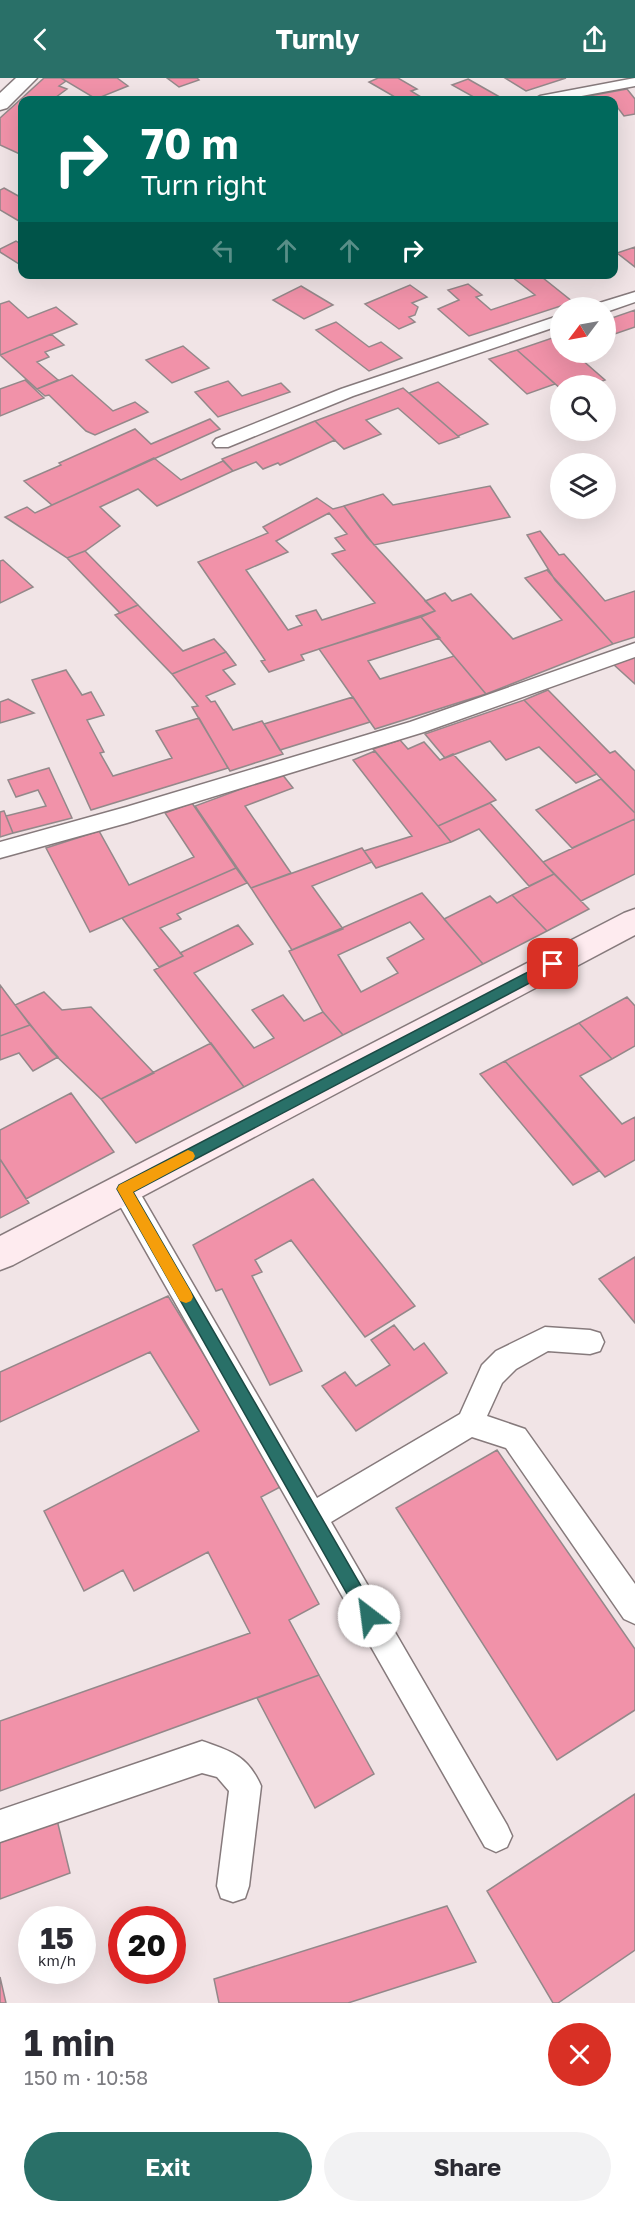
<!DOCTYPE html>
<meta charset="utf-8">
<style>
:root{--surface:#fff;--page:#f2f2f3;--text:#2b2b33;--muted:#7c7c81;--accent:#297068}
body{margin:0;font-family:"Golos Text",sans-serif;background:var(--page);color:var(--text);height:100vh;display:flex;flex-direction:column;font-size:22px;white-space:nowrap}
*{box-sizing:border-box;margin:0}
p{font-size:20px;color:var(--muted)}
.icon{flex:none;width:33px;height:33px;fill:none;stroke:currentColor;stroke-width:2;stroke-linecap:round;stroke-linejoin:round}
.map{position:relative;height:1925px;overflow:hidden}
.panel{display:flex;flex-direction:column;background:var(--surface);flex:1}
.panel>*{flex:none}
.guide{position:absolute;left:18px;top:18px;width:600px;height:183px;border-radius:12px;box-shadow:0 6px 24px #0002;background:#00695c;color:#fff;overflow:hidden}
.needle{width:39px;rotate:238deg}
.buttons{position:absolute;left:550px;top:219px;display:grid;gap:12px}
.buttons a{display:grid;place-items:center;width:66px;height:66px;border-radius:50%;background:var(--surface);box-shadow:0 6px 24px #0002;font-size:30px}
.speed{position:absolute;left:18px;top:1828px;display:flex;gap:12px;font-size:30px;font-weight:700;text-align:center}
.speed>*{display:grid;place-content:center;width:78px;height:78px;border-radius:50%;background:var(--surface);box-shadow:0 6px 24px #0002;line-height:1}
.speed small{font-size:15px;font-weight:400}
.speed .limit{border:9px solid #d22;background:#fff;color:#111}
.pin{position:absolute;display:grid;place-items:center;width:51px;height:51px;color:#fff;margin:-26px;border-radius:12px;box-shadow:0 3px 9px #0006}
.me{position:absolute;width:66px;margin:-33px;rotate:330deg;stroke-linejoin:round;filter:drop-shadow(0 0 4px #0008)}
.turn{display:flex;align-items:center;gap:21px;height:126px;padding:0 24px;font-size:27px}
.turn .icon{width:78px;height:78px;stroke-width:2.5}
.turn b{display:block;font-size:42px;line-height:51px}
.lanes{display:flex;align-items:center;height:57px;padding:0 24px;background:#0003;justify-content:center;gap:30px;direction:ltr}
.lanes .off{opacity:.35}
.round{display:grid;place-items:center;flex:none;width:63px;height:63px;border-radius:32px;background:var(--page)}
.head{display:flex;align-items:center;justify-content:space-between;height:102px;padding:0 24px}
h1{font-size:36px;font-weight:700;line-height:45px}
.primary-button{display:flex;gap:12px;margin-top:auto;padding:12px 24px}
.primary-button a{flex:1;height:69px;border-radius:36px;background:var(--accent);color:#fff;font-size:24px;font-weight:700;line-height:69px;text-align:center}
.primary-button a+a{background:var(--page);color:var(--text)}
header{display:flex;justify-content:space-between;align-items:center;height:78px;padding:0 24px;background:var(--accent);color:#fff;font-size:27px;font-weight:700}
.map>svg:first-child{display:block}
</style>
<header><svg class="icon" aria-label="back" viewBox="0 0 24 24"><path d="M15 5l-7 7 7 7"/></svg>Turnly<svg class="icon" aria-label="share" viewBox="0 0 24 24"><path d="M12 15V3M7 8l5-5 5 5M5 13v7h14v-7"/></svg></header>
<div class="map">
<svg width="635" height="1925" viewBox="0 0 635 1925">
<rect width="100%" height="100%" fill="#f1e4e6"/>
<path fill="#f192a9" stroke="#94888a" stroke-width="1.5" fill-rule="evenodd" d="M61 0H117L128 8 96 21Z
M61 0 66 3 59 8 67 11 52 22 21 21 44 0Z
M167 0H197L199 2 179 9Z
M378 0H398L417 11 411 13 426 22H400L369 4Z
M505 0H566L526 13Z
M468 1 498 18 479 22 452 7Z
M627 11 635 21V36L624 38 618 30 614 31V22H567Z
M21 21 29 22H22V77L0 67V40Z
M4 110 22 120V141L19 143 0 132V112Z
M16 163 22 167V188L0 174V171Z
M635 169V189L617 175Z
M518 196H538L573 224 469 258 438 231 459 222 448 212 468 206 482 217 476 219 491 232 535 217 512 199Z
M410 207 427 219 412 225 418 229 415 237 409 239 415 244 399 251 365 226Z
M301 208 333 227 304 241 273 222Z
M9 223 28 240 56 229 77 246 0 277V226Z
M635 232V249L606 259V242Z
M336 244 369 269 381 264 402 280 369 293 316 252Z
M51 256 64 267 45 274 49 279 37 284 58 302 37 311 0 277Z
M561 257V274H573L605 302 589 308H561V311L517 272Z
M183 268 209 290 172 305 146 282Z
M517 272 555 306 527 316 489 281Z
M72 297 113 333 135 324 148 334 95 357 86 353 49 317 45 318 37 311Z
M25 302 44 320 0 338V311Z
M228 303 242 318 281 305 290 314 218 339 195 314Z
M438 304 488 346 458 358 409 315Z
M403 310 459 359 439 366 398 330 366 342 381 356 344 371 315 343Z
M210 341 220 351 52 427 24 403 61 387 59 385 135 351 151 366Z
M315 343 335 362 280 387 278 385 263 391 256 384 233 393 222 381Z
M154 380 181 402 223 383 233 393 157 428 138 411 100 429 120 448 85 473 67 480 5 439 27 429 35 435Z
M490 408 510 439 374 467 344 428 383 416 393 427Z
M317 420 333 431 344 428 367 459 435 533 301 577 304 582 269 594 261 583 265 582 198 484 268 455 263 449ZM329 435 347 456 335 460 345 472 332 476 375 525 322 542 316 532 296 538 302 547 288 552 246 492 288 474 276 463Z
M540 453 559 477 564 476 605 523 635 513V559L613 566 555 502 527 457Z
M85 473 138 527 120 535 67 480Z
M3 482 33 509 0 525V483Z
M547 492 613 566 486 616 421 539 435 533 425 523 445 515 452 523 471 516 513 561 562 542 525 500Z
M138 527 183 573 214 561 226 574 172 596 115 537Z
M421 539 440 560 368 583 380 601 454 578 486 616 375 651 319 571Z
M226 574 236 587 223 592 235 606 206 618 211 624 215 623 233 652 262 643 283 676 230 693 192 629 198 628 172 596Z
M635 577V606L613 586Z
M66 592 82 617 91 614 104 637 87 642 104 674 100 675 113 698 172 680 156 653 199 640 228 690 91 732 32 602Z
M548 612 610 675 615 673 635 693V735L524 622Z
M353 619 370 644 280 672 264 646Z
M8 621 34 635 0 645V624Z
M524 622 597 696 576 705 539 669 506 682 490 663 445 680 425 656Z
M400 662 408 671 424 664 440 682 453 676 496 722 438 748 373 671Z
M375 673 438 748 451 764 376 790 364 773 412 758 353 682Z
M49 690 72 740 13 755 6 738 46 728 38 712 16 719 8 702Z
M282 696 293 710 245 728 291 795 251 810 195 728Z
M601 701 635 735V741L572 770 536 732Z
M192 725 236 790 90 854 46 770 99 753 129 807 194 779 165 735Z
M490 725 543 784 554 796 529 808 479 751 451 764 438 748Z
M4 733 13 755 0 759V734Z
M635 741V796L581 823 543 784Z
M362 770 372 784 312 808 343 851 292 872 251 810Z
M236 790 247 805 177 836 181 841 160 850 183 878 159 889 122 840Z
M554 796 589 831 547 853 512 817Z
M422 815 483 886 343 957 323 934 289 873ZM410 844 424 861 387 880 398 895 361 914 338 877Z
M512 817 547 853 483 886 444 841 490 818 497 825Z
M238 847 253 866 194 895 254 970 274 960 252 932 283 917 304 943 323 934 343 957 244 1009 154 892 183 878 180 875Z
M0 907 30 947 0 958Z
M44 914 62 932 91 929 154 995 101 1021 52 974 15 927Z
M627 919 635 928V968L612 981 579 945Z
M579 945 612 981 580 998 622 1046 635 1039V1082L605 1099 505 983Z
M30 947 58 979 33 993 19 975 0 982V958Z
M211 965 244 1009 136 1065 101 1021Z
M505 983 599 1093 573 1107 480 996Z
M71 1015 114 1074 26 1121 0 1081V1052Z
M0 1081 29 1125 0 1140Z
M313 1101 415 1228 365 1259 291 1162 255 1182 262 1194 252 1198 302 1293 270 1307 222 1211 216 1213 193 1167Z
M635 1179V1245L599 1201Z
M168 1218 284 1407 261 1419 319 1526 289 1542 319 1597 0 1713V1643L250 1555 208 1474 134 1513 123 1492 84 1513 44 1433 199 1353 150 1274 0 1344V1294Z
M394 1247 414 1272 424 1265 447 1295 356 1353 322 1308 345 1294 356 1308 390 1287 371 1262Z
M497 1372 635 1571V1632L557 1682 396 1430Z
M319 1597 374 1696 315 1730 257 1620Z
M635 1716V1872L558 1925H553L487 1813Z
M57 1742 70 1795 0 1821V1762Z
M447 1828 476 1884 348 1925H219L214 1901Z
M0 1900V1899L6 1925H0Z"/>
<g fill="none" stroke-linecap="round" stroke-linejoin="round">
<defs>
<path id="lane" d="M635 0V8L560 22H533L540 18Z
M635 214V224L606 234V230H594L596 226Z
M561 237V247L353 318 228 369H216L213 365 216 361 341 311Z
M635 565V579L424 654 127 745 0 780V764L126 729 410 644Z
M124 1100 133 1103 317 1420 460 1336 482 1287 496 1273 545 1249 590 1252 600 1255 604 1264 600 1273 590 1276 548 1273 516 1291 502 1305 487 1338 525 1351 635 1506V1546L624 1541 506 1370 472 1359 331 1444 507 1747 512 1758 507 1769 496 1774 485 1769 115 1119 111 1111 115 1103Z
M202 1663C231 1673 248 1678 261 1708L249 1808 245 1820 233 1824 221 1820 217 1808 229 1713 217 1699 202 1695 0 1764V1732Z"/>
<path id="street" d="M16 0H37L7 30 0 32V15Z"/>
<path id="secondary" d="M635 831V857L13 1187 0 1192V1158L624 835Z"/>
</defs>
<use href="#lane" stroke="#867a7c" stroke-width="3"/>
<use href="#street" stroke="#867a7c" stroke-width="3"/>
<use href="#secondary" stroke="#867a7c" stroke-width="3"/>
<use href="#lane" fill="#fff" fill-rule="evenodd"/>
<use href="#street" fill="#fff" fill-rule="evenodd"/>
<use href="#secondary" fill="#feebef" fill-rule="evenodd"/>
</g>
<path fill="#297068" stroke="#1b4944" stroke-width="1.5" d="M553 881 558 883 560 886 558 890 133 1114 375 1532 378 1538 375 1544 369 1547 363 1544 117 1111 119 1107Z"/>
<path fill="#f59e0b" d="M188 1072 193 1074 195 1078 193 1082 133 1114 191 1214 193 1219 191 1223 186 1225 180 1223 117 1111 119 1107Z"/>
</svg>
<div class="buttons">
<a><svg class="needle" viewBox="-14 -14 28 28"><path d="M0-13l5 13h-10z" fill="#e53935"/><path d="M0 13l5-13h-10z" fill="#7c7c81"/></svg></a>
<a><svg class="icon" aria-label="search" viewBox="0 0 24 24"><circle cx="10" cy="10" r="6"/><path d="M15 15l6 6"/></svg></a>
<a><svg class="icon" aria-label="layers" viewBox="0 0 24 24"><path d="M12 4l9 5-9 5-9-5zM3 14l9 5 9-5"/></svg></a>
</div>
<div class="speed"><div>15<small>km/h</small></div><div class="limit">20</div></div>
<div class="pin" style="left:553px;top:886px;background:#d93025"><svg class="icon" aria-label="arrive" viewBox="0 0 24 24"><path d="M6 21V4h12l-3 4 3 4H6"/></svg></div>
<svg class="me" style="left:369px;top:1538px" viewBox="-20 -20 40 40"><circle r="19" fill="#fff"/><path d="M0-13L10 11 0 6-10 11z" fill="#297068"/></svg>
<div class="guide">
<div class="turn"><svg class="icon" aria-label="right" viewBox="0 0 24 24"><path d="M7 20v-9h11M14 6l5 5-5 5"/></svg><div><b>70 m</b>Turn right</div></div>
<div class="lanes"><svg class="icon off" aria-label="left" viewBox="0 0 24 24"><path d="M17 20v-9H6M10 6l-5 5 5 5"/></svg><svg class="icon off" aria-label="ahead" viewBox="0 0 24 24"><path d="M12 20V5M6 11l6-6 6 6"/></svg><svg class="icon off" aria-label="ahead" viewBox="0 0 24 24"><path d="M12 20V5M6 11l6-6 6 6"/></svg><svg class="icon" aria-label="right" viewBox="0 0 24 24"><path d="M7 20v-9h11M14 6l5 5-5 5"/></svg></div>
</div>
</div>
<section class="panel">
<div class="head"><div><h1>1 min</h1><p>150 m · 10:58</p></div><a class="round" style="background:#d93025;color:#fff"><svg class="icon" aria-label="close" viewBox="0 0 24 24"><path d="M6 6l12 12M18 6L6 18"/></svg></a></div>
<div class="primary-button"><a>Exit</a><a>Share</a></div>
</section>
